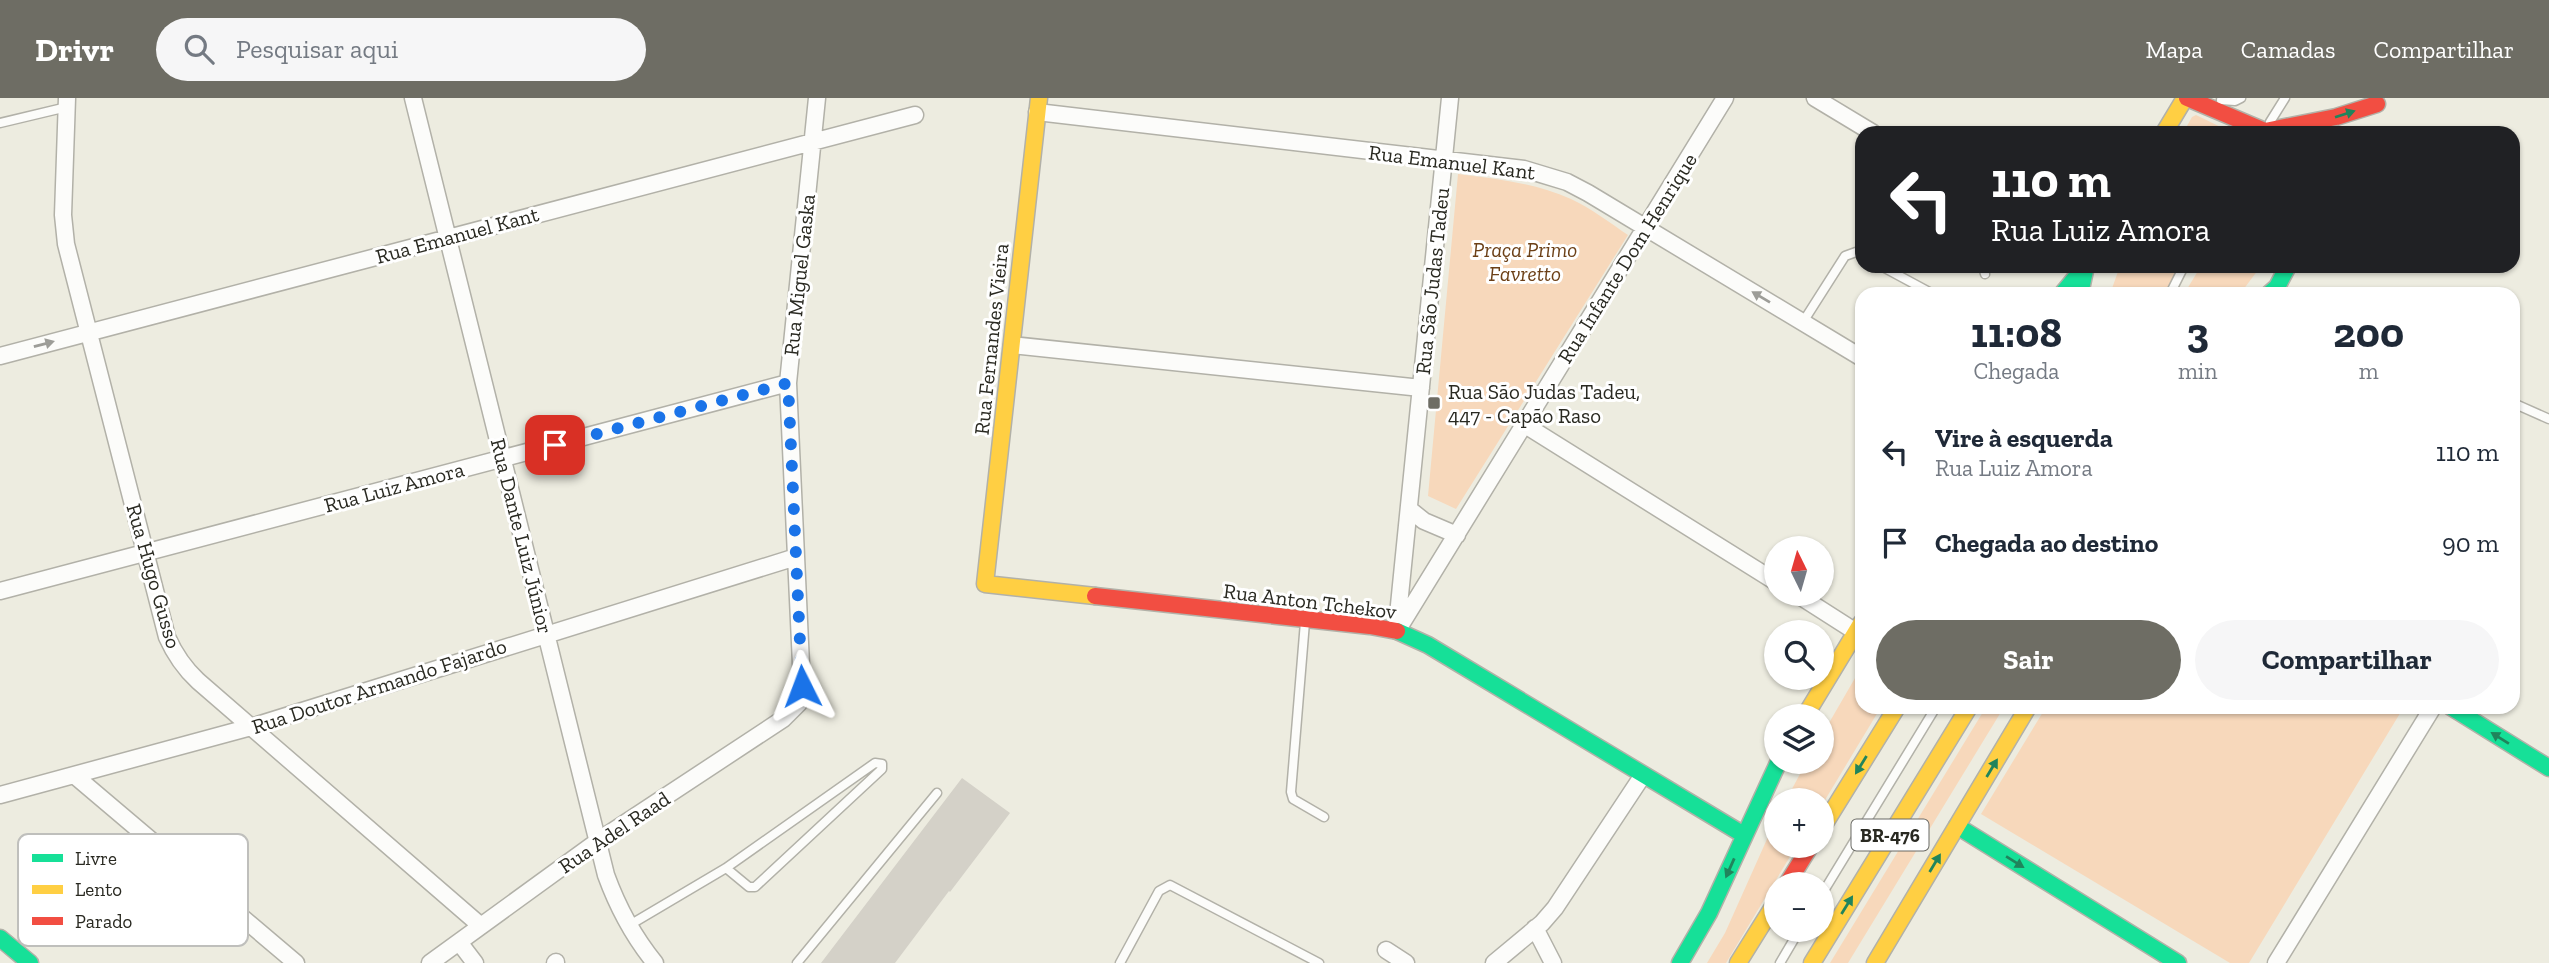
<!DOCTYPE html>
<html lang="pt">
<meta charset="utf-8">
<style>
:root{--surface:#fff;--page:#f6f6f7;--text:#1f2937;--muted:#747a83;--accent:#6e6d64}
body{margin:0;font-family:"Zilla Slab",serif;background:var(--page);color:var(--text);height:100vh;display:flex;flex-direction:column;font-size:26px;white-space:nowrap}
*{box-sizing:border-box;margin:0}
p{font-size:23px;color:var(--muted)}
.icon{flex:none;width:38px;height:38px;fill:none;stroke:currentColor;stroke-width:2;stroke-linecap:round;stroke-linejoin:round}
.map{position:relative;flex:1;overflow:hidden}
.side{position:absolute;left:1855px;top:189px;width:665px;height:427px;display:flex;flex-direction:column;background:var(--surface);border-radius:21px;box-shadow:0 2px 5px #0004}
.side>*{flex:none}
.banner{position:absolute;left:1855px;top:28px;width:665px;height:147px;border-radius:21px;box-shadow:0 2px 5px #0004;background:#202124;color:#fff;overflow:hidden}
.needle{width:46px;rotate:355deg}
.controls{position:absolute;left:1764px;top:438px;display:grid;gap:14px}
.controls a{display:grid;place-items:center;width:70px;height:70px;border-radius:50%;background:var(--surface);box-shadow:0 2px 5px #0004;font-size:35px}
.pin{position:absolute;display:grid;place-items:center;width:60px;height:60px;color:#fff;margin:-30px;border-radius:14px;box-shadow:0 4px 10px #0006}
.me{position:absolute;width:77px;margin:-38px;rotate:357deg;stroke-linejoin:round;filter:drop-shadow(0 0 5px #0008)}
.turn{display:flex;align-items:center;gap:24px;height:147px;padding:0 21px;font-size:32px}
.turn .icon{width:91px;height:91px;stroke-width:2.5}
.turn b{display:block;font-size:49px;line-height:60px}
.eta{display:flex;justify-content:space-evenly;align-items:center;height:119px;text-align:center}
.eta b{font-size:42px;font-weight:700;line-height:49px}
.cta{display:flex;gap:14px;margin-top:auto;padding:14px 21px}
.cta a{flex:1;height:80px;border-radius:42px;background:var(--accent);color:#fff;font-size:28px;font-weight:700;line-height:80px;text-align:center}
.cta a+a{background:var(--page);color:var(--text)}
ul{padding:0;list-style:none}
li{display:flex;align-items:center;gap:21px;height:91px;padding:0 21px}
li div{flex:1}
li b{display:block;font-size:26px}
li em{font-style:normal}
header{display:flex;align-items:center;gap:42px;box-sizing:border-box;height:98px;padding:0 35px;background:var(--accent);color:#fff}
header strong{font-size:33px}
nav{display:flex;gap:38px;margin-inline-start:auto;font-size:24px}
.search{width:490px;height:63px;background:var(--page);display:flex;align-items:center;gap:18px;box-sizing:border-box;padding:0 24px;border-radius:38px;color:var(--muted);font-size:26px}
.map>svg:first-child{display:block}
</style>
<header>
<strong>Drivr</strong>
<div class="search"><svg class="icon" aria-label="search" viewBox="0 0 24 24"><circle cx="10" cy="10" r="6"/><path d="M15 15l6 6"/></svg>Pesquisar aqui</div>
<nav><a>Mapa</a><a>Camadas</a><a>Compartilhar</a></nav>
</header>
<div class="map">
<svg width="2549" height="865" viewBox="0 0 2549 865">
<rect width="100%" height="100%" fill="#edece0"/>
<path fill="#f7d8bb" d="M2196 17 2233 35H2183L2192 19Z
M1458 76C1498 81 1535 85 1571 101 1591 110 1610 125 1628 137L1456 411 1428 398Z
M2120 168H2180L2164 196H2110Z
M2201 168H2261L2240 196H2184Z
M1862 568V609H1881L1822 707V702H1786L1807 663H1822V637Z
M1986 609H2004L1848 865H1830Z
M2046 609H2397L2402 612 2249 865H2230L1981 716Z
M1776 721V747H1797L1726 865H1707L1725 835Z"/>
<path fill="#d4d1c8" d="M962 680 1010 715 950 794 949 793 895 865H821Z"/>
<g fill="none" stroke-linecap="round" stroke-linejoin="round">
<defs>
<path id="lane" d="M2221 2 2235 3 2241 0
M2270 24 2285 0
M0 25 67 9
M1881 168 1933 196
M1983 168 1985 176
M2170 196 2184 168
M1803 224 1845 158 1856 154 1862 158
M2513 305 2549 321
M1305 524 1291 694 1293 701 1324 719
M1822 796 1936 609
M628 828 726 770 875 665 882 666V671L755 789H749L726 770
M797 865 937 695
M1120 865 1159 793 1170 787 1319 865
M1780 865 1800 831"/>
<path id="street" d="M67 0 63 117 66 146 167 539C175 557 184 570 198 583L481 828
M413 0 606 777C618 810 633 838 655 865
M1815 0 1873 35
M1037 14 1524 71 1567 84 1588 95 1862 260
M1012 247 1421 290
M0 258 915 17
M1525 327 1776 484
M1409 411 1424 423 1457 437
M0 493 788 285
M1795 495 1856 534
M1397 527 1450 0
M1397 533 1725 0
M74 677 296 865
M0 697 251 629 796 459
M1535 830 1553 865
M459 844 475 865
M1386 852 1406 865
M430 865 598 743 783 621 799 605 802 588 788 285 817 0
M555 865 556 864
M1494 865 1542 825 1555 810 1643 677
M2276 865 2433 609"/>
<path id="fast" d="M2062 196 2085 168
M2080 196 2086 168
M2269 196 2277 189 2288 168
M1397 533 1428 547 1744 737
M2451 609 2549 670
M1957 728 2178 865
M0 840 30 865
M1680 865 1709 815 1779 663"/>
<path id="slow" d="M1039 0 985 486 1095 498
M2164 35 2185 0
M1805 618 1862 524
M1822 730 1897 609
M1738 865 1776 804
M1812 865 1969 609
M1875 865 2028 609"/>
<path id="jam" d="M2187 0 2265 33 2336 19 2377 6
M1095 498 1370 528 1397 533
M1787 786 1811 747"/>
</defs>
<use href="#lane" stroke="#b2b1a8" stroke-width="11"/>
<use href="#street" stroke="#b2b1a8" stroke-width="19"/>
<use href="#fast" stroke="#b2b1a8" stroke-width="19"/>
<use href="#slow" stroke="#b2b1a8" stroke-width="19"/>
<use href="#jam" stroke="#b2b1a8" stroke-width="19"/>
<use href="#lane" stroke="#fcfcfa" stroke-width="8"/>
<use href="#street" stroke="#fcfcfa" stroke-width="16"/>
<use href="#fast" stroke="#16e098" stroke-width="16"/>
<use href="#slow" stroke="#ffcf43" stroke-width="16"/>
<use href="#jam" stroke="#f24e42" stroke-width="16"/>
</g>
<defs><path id="oneway-solid" d="M-6-.8H1V-3.2L6.5 0L1 3.2V.8H-6Z" transform="scale(1.75)"/></defs>
<g fill="#20845c">
<use href="#oneway-solid" transform="translate(2345 16) rotate(-18)"/>
<use href="#oneway-solid" transform="translate(2500 640) rotate(-148)"/>
<use href="#oneway-solid" transform="translate(1861 667) rotate(122)"/>
<use href="#oneway-solid" transform="translate(1992 670) rotate(-59)"/>
<use href="#oneway-solid" transform="translate(2015 764) rotate(32)"/>
<use href="#oneway-solid" transform="translate(1935 765) rotate(-59)"/>
<use href="#oneway-solid" transform="translate(1730 770) rotate(114)"/>
<use href="#oneway-solid" transform="translate(1847 807) rotate(-58)"/>
</g>
<g fill="#9d9d98">
<use href="#oneway-solid" transform="translate(1761 199) rotate(-149)"/>
<use href="#oneway-solid" transform="translate(44 246) rotate(-15)"/>
</g>
<g fill="none" stroke-linecap="round" stroke-linejoin="round">
<path stroke="#1a73e8" stroke-width="12" stroke-dasharray="0 21.6" d="M555 347 788 285 802 588"/>
</g>
<rect fill="#6e6d64" stroke="#fff" stroke-width="2.5" x="1427" y="298" width="14" height="14" rx="3.5"/>
<g text-anchor="middle" dominant-baseline="central" stroke-width="6" stroke-linejoin="round" paint-order="stroke">
<rect fill="#fff" stroke="#696964" stroke-width="2" x="1851.5" y="721.5" width="77" height="31" rx="5"/>
<g font-size="19" font-weight="bold" fill="#292921">
<text x="1890" y="737">BR-476</text>
</g>
<g font-size="21" fill="#292921" stroke="#fff">
<text transform="translate(1452 64) rotate(7)">Rua Emanuel Kant</text>
<text transform="translate(457 137) rotate(-15)">Rua Emanuel Kant</text>
<text transform="translate(1627 160) rotate(-58)">Rua Infante Dom Henrique</text>
<text transform="translate(799 177) rotate(-84)">Rua Miguel Gaska</text>
<text transform="translate(1432 183) rotate(-84)">Rua São Judas Tadeu</text>
<text transform="translate(991 241) rotate(-84)">Rua Fernandes Vieira</text>
<text transform="translate(394 389) rotate(-15)">Rua Luiz Amora</text>
<text transform="translate(522 438) rotate(76)">Rua Dante Luiz Júnior</text>
<text transform="translate(154 478) rotate(74)">Rua Hugo Gusso</text>
<text transform="translate(1310 503) rotate(7)">Rua Anton Tchekov</text>
<text transform="translate(379 588) rotate(-18)">Rua Doutor Armando Fajardo</text>
<text transform="translate(614 734) rotate(-34)">Rua Adel Raad</text>
</g>
<g font-size="21" font-style="italic" fill="#6c4017" stroke="#fff">
<text x="1525" y="151">Praça Primo<tspan x="1525" dy="24">Favretto</tspan></text>
</g>
<g font-size="21" fill="#292921" stroke="#fff" text-anchor="start">
<text x="1448" y="293">Rua São Judas Tadeu,<tspan x="1448" dy="24">447 - Capão Raso</tspan></text>
</g>
</g>
<rect x="18" y="736" width="230" height="112" rx="10" fill="#fff" stroke="#bfbfbc" stroke-width="2"/>
<rect x="32" y="756" width="31" height="8" fill="#16e098"/>
<rect x="32" y="787" width="31" height="9" fill="#ffcf43"/>
<rect x="32" y="819" width="31" height="8" fill="#f24e42"/>
<g font-size="19" fill="#292921">
<text x="75" y="767">Livre</text>
<text x="75" y="798">Lento</text>
<text x="75" y="830">Parado</text>
</g>
</svg>
<div class="controls">
<a><svg class="needle" viewBox="-14 -14 28 28"><path d="M0-13l5 13h-10z" fill="#e53935"/><path d="M0 13l5-13h-10z" fill="#747a83"/></svg></a>
<a><svg class="icon" aria-label="search" viewBox="0 0 24 24"><circle cx="10" cy="10" r="6"/><path d="M15 15l6 6"/></svg></a>
<a><svg class="icon" aria-label="layers" viewBox="0 0 24 24"><path d="M12 4l9 5-9 5-9-5zM3 14l9 5 9-5"/></svg></a>
<a>+</a>
<a>−</a>
</div>
<div class="pin" style="left:555px;top:347px;background:#d93025"><svg class="icon" aria-label="arrive" viewBox="0 0 24 24"><path d="M6 21V4h12l-3 4 3 4H6"/></svg></div>
<svg class="me" style="left:802px;top:588px" viewBox="-20 -20 40 40"><path d="M0-17L14 15 0 8-14 15z" fill="#1a73e8" stroke="#fff" stroke-width="4"/></svg>
<div class="banner">
<div class="turn"><svg class="icon" aria-label="left" viewBox="0 0 24 24"><path d="M17 20v-9H6M10 6l-5 5 5 5"/></svg><div><b>110 m</b>Rua Luiz Amora</div></div>
</div>
<section class="side">
<div class="eta">
<div><b>11:08</b><p>Chegada</p></div>
<div><b>3</b><p>min</p></div>
<div><b>200</b><p>m</p></div>
</div>
<ul>
<li><svg class="icon" aria-label="left" viewBox="0 0 24 24"><path d="M17 20v-9H6M10 6l-5 5 5 5"/></svg><div><b>Vire à esquerda</b><p>Rua Luiz Amora</p></div><em>110 m</em></li>
<li><svg class="icon" aria-label="arrive" viewBox="0 0 24 24"><path d="M6 21V4h12l-3 4 3 4H6"/></svg><div><b>Chegada ao destino</b></div><em>90 m</em></li>
</ul>
<div class="cta"><a>Sair</a><a>Compartilhar</a></div>
</section>
</div>
